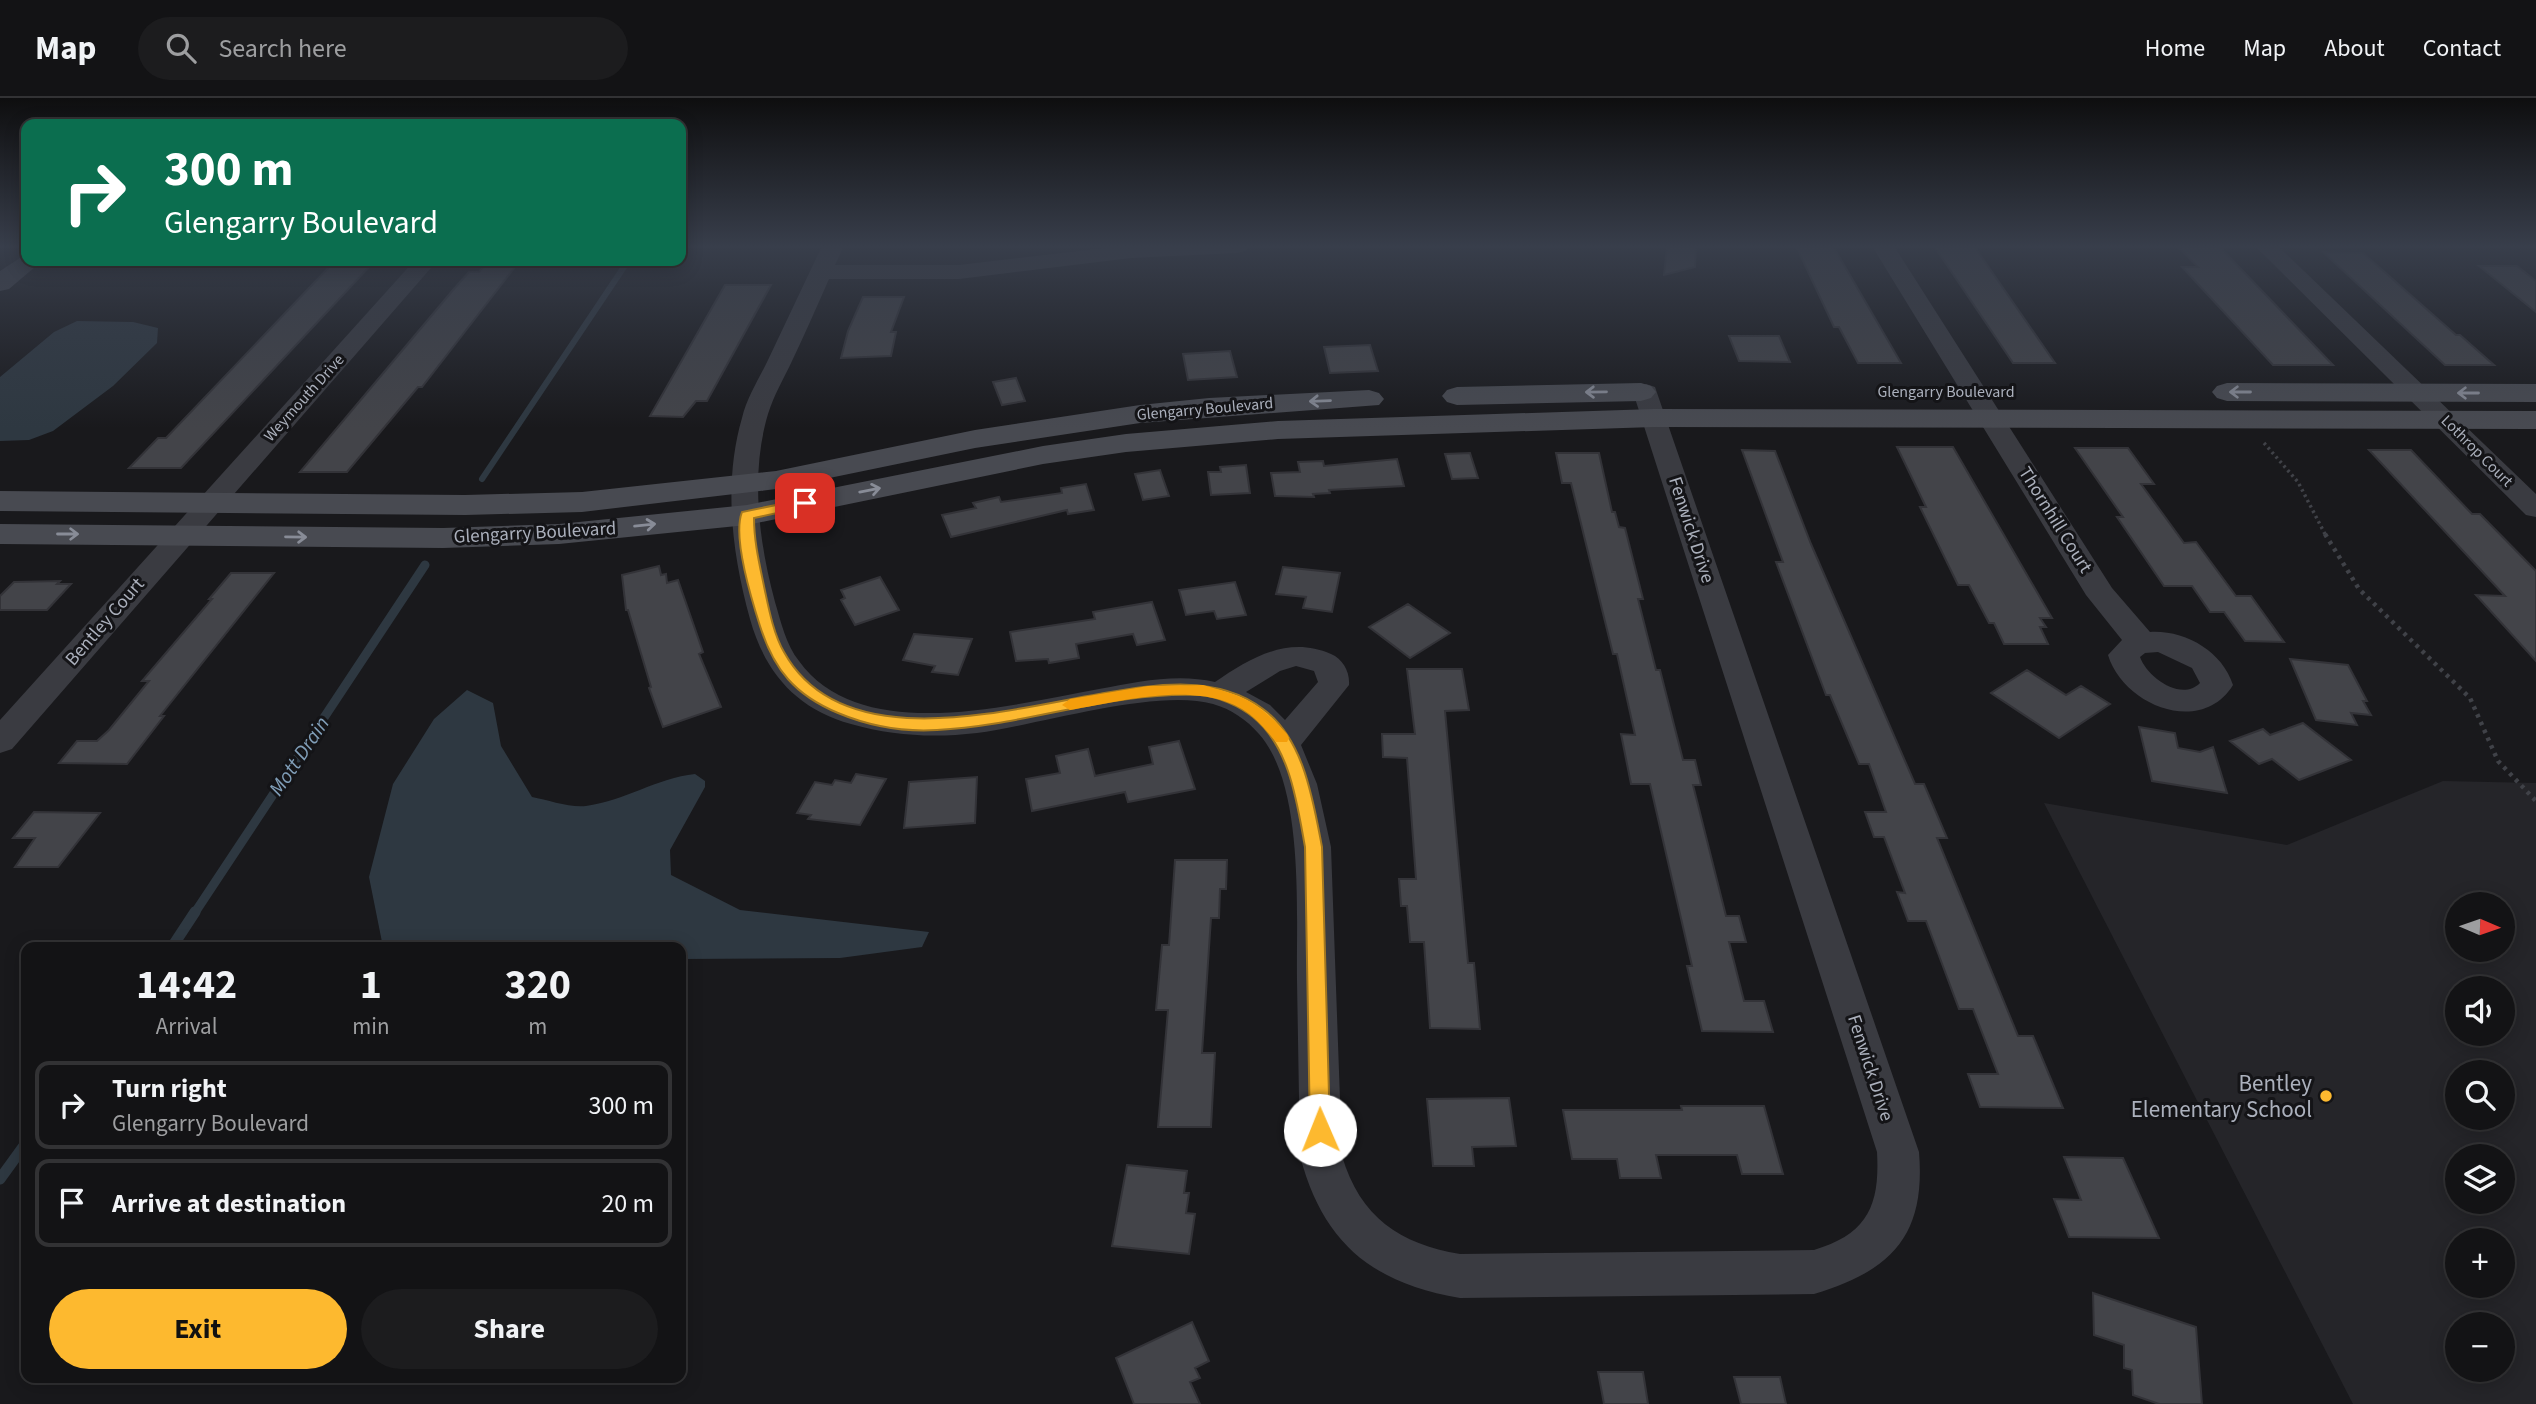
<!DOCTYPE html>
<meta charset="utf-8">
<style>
:root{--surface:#131315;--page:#1c1c1e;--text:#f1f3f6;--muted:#9d9ea0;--line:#323234;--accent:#fdb92f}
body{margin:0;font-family:"Source Sans 3",sans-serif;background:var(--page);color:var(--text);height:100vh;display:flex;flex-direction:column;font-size:26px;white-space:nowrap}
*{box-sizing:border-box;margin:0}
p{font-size:23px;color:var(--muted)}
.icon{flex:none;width:38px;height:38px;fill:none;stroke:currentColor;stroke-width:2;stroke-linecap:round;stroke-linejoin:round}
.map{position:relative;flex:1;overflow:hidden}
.drawer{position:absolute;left:21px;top:844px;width:665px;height:441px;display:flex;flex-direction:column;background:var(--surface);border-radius:14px;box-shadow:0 4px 18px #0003,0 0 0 2px var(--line)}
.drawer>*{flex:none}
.guide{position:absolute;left:21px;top:21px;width:665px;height:147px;border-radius:14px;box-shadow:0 4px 18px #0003,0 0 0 2px var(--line);background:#0b6e4f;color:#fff;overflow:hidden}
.needle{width:46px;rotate:92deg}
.tools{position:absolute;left:2445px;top:794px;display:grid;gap:14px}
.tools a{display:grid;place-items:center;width:70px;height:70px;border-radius:50%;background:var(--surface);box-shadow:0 4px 18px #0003,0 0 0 2px var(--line);font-size:35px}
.pin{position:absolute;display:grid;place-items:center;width:60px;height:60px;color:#fff;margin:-30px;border-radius:14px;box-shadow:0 4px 10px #0006}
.me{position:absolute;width:77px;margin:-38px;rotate:359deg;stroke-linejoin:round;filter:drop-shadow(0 0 5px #0008)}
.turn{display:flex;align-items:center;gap:24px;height:147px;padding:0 28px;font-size:32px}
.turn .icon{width:91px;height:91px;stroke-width:2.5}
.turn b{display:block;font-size:49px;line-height:60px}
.eta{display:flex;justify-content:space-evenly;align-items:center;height:119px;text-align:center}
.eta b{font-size:42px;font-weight:700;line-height:49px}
.cta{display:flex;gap:14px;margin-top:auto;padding:14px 28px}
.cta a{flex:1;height:80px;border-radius:42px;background:var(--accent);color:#111;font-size:28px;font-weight:700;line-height:80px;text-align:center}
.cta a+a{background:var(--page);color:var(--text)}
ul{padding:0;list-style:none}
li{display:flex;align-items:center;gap:21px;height:88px;margin:0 14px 10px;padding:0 14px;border:4px solid var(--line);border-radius:14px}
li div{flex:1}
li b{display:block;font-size:26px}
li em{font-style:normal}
header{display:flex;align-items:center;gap:42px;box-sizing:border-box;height:98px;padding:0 35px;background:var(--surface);border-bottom:2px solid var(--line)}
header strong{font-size:33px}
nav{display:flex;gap:38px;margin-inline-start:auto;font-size:24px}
.search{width:490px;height:63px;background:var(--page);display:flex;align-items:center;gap:18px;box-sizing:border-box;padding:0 24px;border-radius:38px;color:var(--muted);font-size:26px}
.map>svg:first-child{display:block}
</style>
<header>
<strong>Map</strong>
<div class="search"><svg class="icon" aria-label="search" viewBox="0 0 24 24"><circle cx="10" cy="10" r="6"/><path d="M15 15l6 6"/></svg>Search here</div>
<nav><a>Home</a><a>Map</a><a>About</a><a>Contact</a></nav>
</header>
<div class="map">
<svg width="2536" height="1306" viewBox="0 0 2536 1306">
<rect width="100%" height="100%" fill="#19191c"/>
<path fill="#252529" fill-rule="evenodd" d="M2443 683 2536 685V1306H2353L2044 705 2287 747ZM2457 807H2502V852H2457ZM2457 891H2502V936H2457ZM2457 975H2502V1020H2457ZM2457 1059H2502V1104H2457ZM2457 1143H2502V1188H2457ZM2457 1227H2502V1272H2457Z"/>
<path fill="#2e3841" d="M77 223 133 224 158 230 157 245 113 288 53 333 29 342 0 343V279L54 234Z
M467 592 493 605 501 648 532 699C548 702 570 710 586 708 624 703 657 680 695 676L705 683V689L670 752 671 777 740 812 929 834 922 849 840 860 681 861V849H383L369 779 393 686 434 621Z"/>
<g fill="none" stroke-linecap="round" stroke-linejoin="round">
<path stroke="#2e3841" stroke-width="6" d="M482 381 628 163"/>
<path stroke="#2e3841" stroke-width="9" d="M194 816 425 467"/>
<path stroke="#2e3841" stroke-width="11" d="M172 849 195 814
M0 1081 26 1045"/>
</g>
<path fill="#434449" stroke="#333338" stroke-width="2" d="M1667 148H1696L1695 169 1664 177Z
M1796 148H1833L1901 265H1858L1839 229H1834Z
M1934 148H1974L2055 265H2013Z
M2177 148H2219L2333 267H2273L2182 169H2198Z
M2323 154 2363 155 2456 237H2460L2494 267H2445Z
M330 168H370L181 370H129L158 340H166Z
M484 168 515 169 422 289H418L347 374H300L453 192 469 174H479Z
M2479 168H2517L2536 183V214Z
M725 187H771L707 303H696L683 319 650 318Z
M863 199H904L891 234H896L891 258 841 260 848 233Z
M1729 238H1779L1790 264 1739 263Z
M1370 247 1378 273 1330 275 1324 249Z
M1230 253 1237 279 1188 282 1183 256Z
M1016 280 1025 303 1002 307 993 284Z
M1897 349H1953L2052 520H2040L2046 529H2040L2048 546H2004L1994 525H1989L1969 487H1958L1920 409H1926Z
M2075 350H2128L2154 386H2141L2184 445 2196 444 2236 498H2251L2284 544 2245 543 2224 514H2210L2192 488H2164L2117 419H2123Z
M1742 352 1775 353 1811 446 1915 686H1924L1947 740H1937L2018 938H2033L2063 1010 1980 1009 1968 976H1998L1973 911H1959L1926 823H1908L1897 794 1905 795 1884 739H1874L1865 714H1886L1869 666H1859L1830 597H1826L1776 464H1783Z
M2369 352H2411L2472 416H2480L2536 473V563L2476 497 2505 498Z
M1470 355 1478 380 1452 381 1445 356Z
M1556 355H1599L1612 414H1615L1619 429 1625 430 1643 501H1638L1656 572H1660L1683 662H1695L1701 687H1693L1726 818H1739L1746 844H1729L1744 903H1764L1773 934 1702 933 1687 868H1692L1650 686H1631L1621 636 1635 637 1617 556H1613L1571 385H1562Z
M1397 361 1404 388 1329 392 1330 395 1313 396 1314 399 1275 398 1271 375 1300 374 1298 364 1323 363 1324 368Z
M1246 367 1250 395 1211 397 1208 374H1221L1220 369Z
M1160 372 1169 398 1143 402 1135 376Z
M1086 386 1094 412 1068 416 1067 412 951 439 942 417 976 410 973 405 999 399 1001 404 1062 395 1061 390Z
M659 468 661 477 666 476 667 485 678 482 703 554 699 556 721 609 663 629 649 590 651 589 628 512H626L622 477Z
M1283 469 1340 475 1332 514 1303 510 1306 499 1276 496Z
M231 475H274L160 618H164L127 666 59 665 77 643H97L109 632 149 583H142L212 501H209Z
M880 479 899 512 855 527 841 502 845 500 841 492Z
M60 483 57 486H71L47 512H0V498L14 484Z
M1235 484 1246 517 1217 521 1214 513 1186 517 1179 492Z
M1152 504 1165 542 1137 547 1133 536 1076 546 1079 560 1049 565 1048 561 1016 563 1010 534 1095 521 1093 514Z
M1408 506 1450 535 1410 560 1369 529Z
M914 536 972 541 958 577 932 574 935 568 903 562Z
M2290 561 2348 567 2367 603H2363L2371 617 2351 615 2357 627 2316 622Z
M1407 571H1462L1469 612 1445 613 1468 865H1474L1480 931 1430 930 1424 844H1410L1407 808H1401L1399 781H1416L1407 660 1383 659 1382 636H1415Z
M2027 572 2066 597 2081 588 2110 606 2059 640 1991 595Z
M2303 625 2351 662 2299 682 2272 661 2259 666 2230 643 2263 631 2270 637Z
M2139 629 2175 635 2178 650 2200 654 2213 649 2227 695 2152 683Z
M1179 643 1195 691 1128 704 1125 694 1032 713 1026 681 1060 675 1056 658 1088 651 1095 678 1153 666 1149 649Z
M856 676 886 681 860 727 808 721 811 717 797 715 815 684 832 687 835 682 851 685Z
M977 679 975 725 904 730 909 684Z
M34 714 100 715 58 769H15L35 740H13Z
M1175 762H1227L1226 791H1220L1219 820H1211L1202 955H1215L1211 1029H1158L1168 912H1156L1162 847H1169Z
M1509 1000 1516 1048 1472 1049 1474 1068H1433L1427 1001Z
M1681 1008H1764L1783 1076H1742L1737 1057H1656L1661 1080H1620L1617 1061H1572L1563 1012H1682Z
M2064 1059 2123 1060 2159 1140 2069 1139 2054 1101 2081 1102Z
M1127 1067 1187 1073 1184 1095H1189L1186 1115 1195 1116 1189 1156 1112 1148Z
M2093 1195 2196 1229 2202 1306H2159L2133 1297 2132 1272 2124 1270V1247L2094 1237Z
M1192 1224 1209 1263 1195 1270 1200 1280 1190 1284 1200 1306H1134L1116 1260Z
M1598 1274H1643L1648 1306H1604Z
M1734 1279H1780L1786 1306H1741Z"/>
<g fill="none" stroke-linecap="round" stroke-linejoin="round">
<path stroke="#404248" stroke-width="3.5" stroke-dasharray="2.5 3.5" stroke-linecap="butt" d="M2264 345 2298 384 2326 438"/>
<path stroke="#404248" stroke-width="4.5" stroke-dasharray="3.5 5" stroke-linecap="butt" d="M2325 436 2359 491 2470 600 2498 663 2536 703"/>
<path fill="#3a3b41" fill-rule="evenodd" d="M822 148H844L835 167H959L1122 148H1248L1245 153 1237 155 1131 160 959 181H829C817 208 805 236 792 263 784 280 774 297 768 316 750 376 759 445 775 504 781 524 786 547 799 563 861 649 1013 606 1099 591 1137 584 1177 575 1215 584 1250 560 1288 537 1331 556 1343 561 1350 574 1349 587L1301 647 1317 686 1331 749 1342 1058C1360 1119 1400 1146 1460 1156L1814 1152C1868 1136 1880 1107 1877 1054L1633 294 1637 289 1646 286 1655 289 1919 1054C1926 1138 1891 1173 1814 1196L1460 1200C1372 1185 1323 1145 1300 1058 1299 999 1298 941 1297 882 1296 815 1305 688 1259 636 1247 622 1231 611 1213 606 1156 590 1039 627 977 635 934 640 893 638 851 626 797 611 765 575 750 521 732 456 723 385 742 320 747 299 759 281 768 262 786 224 804 186 822 148ZM1296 568 1314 573 1318 584 1285 622 1270 607 1246 594 1280 573Z
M1872 148H1894L2112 490 2150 534C2185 532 2222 553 2233 587 2201 639 2123 607 2108 557L2122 542 2086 497ZM2158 554 2192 570 2200 585C2181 604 2147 579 2140 559L2145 555Z
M2255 148H2278L2536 396V419L2526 417Z
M414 163H437L12 651 0 655V622Z"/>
<path fill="#484a51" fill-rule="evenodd" d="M26 156V163H42L9 191 0 193V173Z
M1641 285 1651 288 1656 294 1651 300 1641 303 1457 307 1447 304 1442 298 1447 292 1457 289Z
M2227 285 2536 286V304L2227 303 2217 300 2212 294 2217 288Z
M1369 292 1379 295 1384 301 1379 307 1140 325 975 350 776 391 582 414 465 417 0 413V393L465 397 582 394 776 373 975 332 1140 307 1209 300Z
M1654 311 2536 313V331L1654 329 1278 341 1126 354 1043 366 747 427 559 446 443 450 0 446V426L443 430 559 426 747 407 1043 348 1126 336 1278 323Z"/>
</g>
<defs><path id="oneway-shaft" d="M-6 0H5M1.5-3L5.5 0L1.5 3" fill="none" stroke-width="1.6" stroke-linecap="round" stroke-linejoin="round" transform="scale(1.75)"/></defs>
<g stroke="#888c97">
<use href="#oneway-shaft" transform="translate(1596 294) rotate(179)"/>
<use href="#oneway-shaft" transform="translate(2240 294) rotate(-180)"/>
<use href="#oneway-shaft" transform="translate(2468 295) rotate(-180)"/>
<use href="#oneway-shaft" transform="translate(1320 303) rotate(178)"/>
<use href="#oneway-shaft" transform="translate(870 392) rotate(-11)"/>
<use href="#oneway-shaft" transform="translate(645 427) rotate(-6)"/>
<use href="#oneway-shaft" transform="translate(68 436)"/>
<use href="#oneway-shaft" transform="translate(296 439) rotate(1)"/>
</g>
<linearGradient id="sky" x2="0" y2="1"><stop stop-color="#0e0e0f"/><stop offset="0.45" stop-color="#383e4b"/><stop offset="1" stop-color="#383e4b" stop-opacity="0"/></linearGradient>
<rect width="2536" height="330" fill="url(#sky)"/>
<path fill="#fdb92f" stroke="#a4781f" stroke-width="2" d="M805 401 810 402V408L754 420C754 445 760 468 765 493 769 512 774 537 784 554 842 659 1005 612 1099 596 1152 587 1216 575 1263 611 1304 641 1313 702 1322 749L1330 1032 1327 1039 1320 1041 1313 1039 1310 1032 1305 749C1297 705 1290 649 1253 619 1240 608 1217 598 1200 597 1111 593 1025 628 937 632 903 634 869 628 838 615 795 597 774 572 760 528 752 503 732 439 742 414Z"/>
<path fill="#f59e0b" d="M1203 587C1246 599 1257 603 1287 636L1289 640 1287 644H1276C1269 636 1262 627 1254 620 1209 579 1123 603 1070 612L1062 607 1070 601 1148 588Z"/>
<circle fill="#fdb92f" stroke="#141417" stroke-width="2.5" cx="2326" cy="998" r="7"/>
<g text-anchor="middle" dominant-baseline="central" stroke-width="6" stroke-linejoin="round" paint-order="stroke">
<g font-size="16" fill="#abb0bc" stroke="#141417">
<text x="1946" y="294">Glengarry Boulevard</text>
<text transform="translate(304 300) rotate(-48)">Weymouth Drive</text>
<text transform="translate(1205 311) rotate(-5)">Glengarry Boulevard</text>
<text transform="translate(2477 353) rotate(45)">Lothrop Court</text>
</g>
<g font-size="19" fill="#abb0bc" stroke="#141417">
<text transform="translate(2055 422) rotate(58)">Thornhill Court</text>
<text transform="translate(1691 432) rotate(72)">Fenwick Drive</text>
<text transform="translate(535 435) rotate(-3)">Glengarry Boulevard</text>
<text transform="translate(105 524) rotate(-49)">Bentley Court</text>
<text transform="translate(1870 970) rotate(72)">Fenwick Drive</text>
</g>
<g font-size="21" font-style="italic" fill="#809eb8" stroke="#141417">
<text transform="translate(299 658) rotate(-56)">Mott Drain</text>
</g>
<g font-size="23" fill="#abb0bc" stroke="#141417" text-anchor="end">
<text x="2312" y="985">Bentley<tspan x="2312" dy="26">Elementary School</tspan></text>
</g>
</g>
</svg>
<div class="tools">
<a><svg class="needle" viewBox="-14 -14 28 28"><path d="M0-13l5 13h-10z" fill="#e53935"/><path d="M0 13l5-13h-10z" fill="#9d9ea0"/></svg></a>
<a><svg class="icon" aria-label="sound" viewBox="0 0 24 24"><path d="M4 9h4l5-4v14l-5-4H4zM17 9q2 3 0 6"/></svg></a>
<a><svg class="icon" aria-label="search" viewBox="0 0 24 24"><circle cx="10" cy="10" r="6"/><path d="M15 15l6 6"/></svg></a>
<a><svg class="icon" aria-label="layers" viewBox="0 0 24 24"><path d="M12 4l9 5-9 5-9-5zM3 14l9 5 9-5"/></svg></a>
<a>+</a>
<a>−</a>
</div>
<div class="pin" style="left:805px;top:405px;background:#d93025"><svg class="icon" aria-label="arrive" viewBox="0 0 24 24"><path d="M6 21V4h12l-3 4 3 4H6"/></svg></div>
<svg class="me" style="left:1320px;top:1032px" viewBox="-20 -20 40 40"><circle r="19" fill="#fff"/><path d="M0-13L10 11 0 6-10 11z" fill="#fdb92f"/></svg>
<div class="guide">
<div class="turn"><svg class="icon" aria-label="right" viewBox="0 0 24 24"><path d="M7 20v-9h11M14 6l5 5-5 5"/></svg><div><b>300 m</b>Glengarry Boulevard</div></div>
</div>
<section class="drawer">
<div class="eta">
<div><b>14:42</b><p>Arrival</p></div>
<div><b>1</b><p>min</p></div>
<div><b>320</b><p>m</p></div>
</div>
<ul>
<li><svg class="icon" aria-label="right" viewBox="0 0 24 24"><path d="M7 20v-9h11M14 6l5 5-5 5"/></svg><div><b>Turn right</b><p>Glengarry Boulevard</p></div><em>300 m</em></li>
<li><svg class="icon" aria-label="arrive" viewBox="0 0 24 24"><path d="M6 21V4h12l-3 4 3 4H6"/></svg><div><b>Arrive at destination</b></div><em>20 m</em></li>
</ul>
<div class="cta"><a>Exit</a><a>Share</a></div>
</section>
</div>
